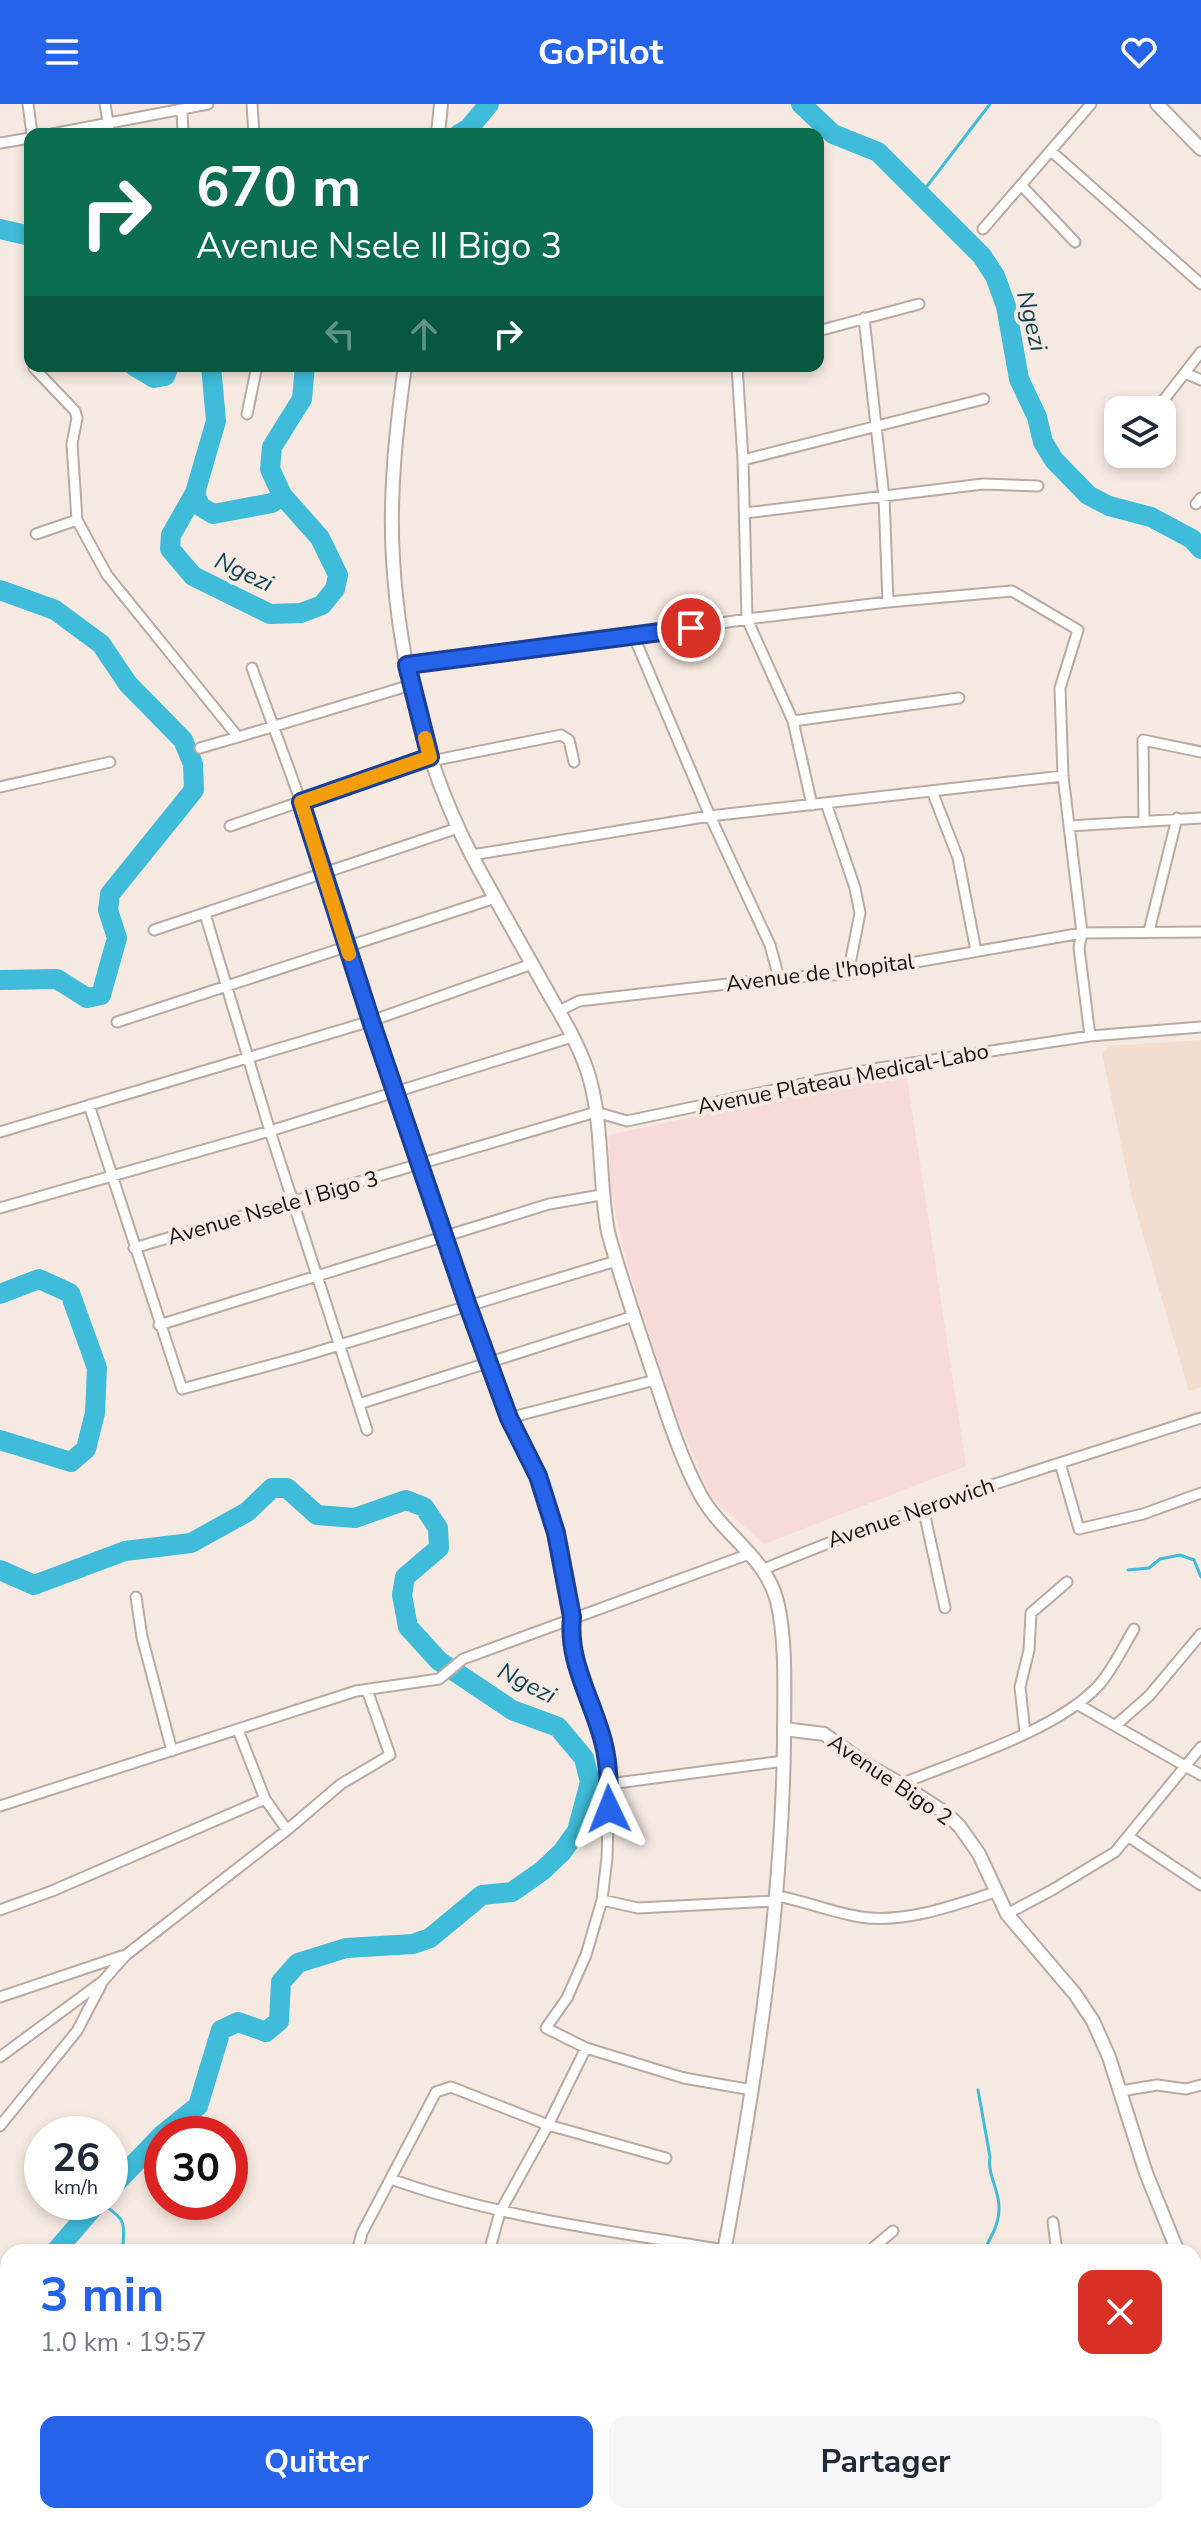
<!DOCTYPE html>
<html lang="fr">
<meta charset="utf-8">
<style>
:root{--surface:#fff;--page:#f6f6f7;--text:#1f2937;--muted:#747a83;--accent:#2563eb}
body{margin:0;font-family:"Nunito Sans",sans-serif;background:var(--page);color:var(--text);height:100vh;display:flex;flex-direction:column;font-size:30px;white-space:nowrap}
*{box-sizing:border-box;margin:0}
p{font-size:26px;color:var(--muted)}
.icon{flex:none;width:44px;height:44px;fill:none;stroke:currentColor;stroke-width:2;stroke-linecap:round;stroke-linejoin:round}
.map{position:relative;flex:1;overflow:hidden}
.details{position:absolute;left:0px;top:2140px;width:1202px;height:280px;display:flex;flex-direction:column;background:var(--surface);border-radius:24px 24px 0 0;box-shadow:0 4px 12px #0003}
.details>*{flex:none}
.banner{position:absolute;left:24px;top:24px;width:800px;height:244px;border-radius:16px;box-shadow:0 4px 12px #0003;background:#0b6e4f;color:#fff;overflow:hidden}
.tools{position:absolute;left:1104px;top:292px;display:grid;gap:16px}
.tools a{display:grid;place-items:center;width:72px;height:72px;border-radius:16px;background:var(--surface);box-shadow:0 4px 12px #0003;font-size:40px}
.speed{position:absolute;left:24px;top:2012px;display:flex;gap:16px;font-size:40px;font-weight:700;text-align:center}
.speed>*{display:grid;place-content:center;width:104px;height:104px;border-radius:50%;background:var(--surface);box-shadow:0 4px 12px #0003;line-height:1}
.speed small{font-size:20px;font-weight:400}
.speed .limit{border:12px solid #d22;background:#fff;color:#111}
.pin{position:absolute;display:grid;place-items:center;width:68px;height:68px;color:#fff;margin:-34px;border:4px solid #fff;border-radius:50%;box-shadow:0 2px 8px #0007}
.me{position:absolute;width:88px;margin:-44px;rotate:358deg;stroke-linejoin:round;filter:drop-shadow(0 0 6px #0008)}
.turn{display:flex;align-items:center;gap:28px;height:168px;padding:0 40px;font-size:36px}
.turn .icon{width:104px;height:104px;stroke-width:2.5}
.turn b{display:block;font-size:56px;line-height:68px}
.lanes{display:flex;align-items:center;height:76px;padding:0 40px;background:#0003;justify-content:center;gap:40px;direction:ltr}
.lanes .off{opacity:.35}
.round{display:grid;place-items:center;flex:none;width:84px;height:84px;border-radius:16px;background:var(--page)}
.headline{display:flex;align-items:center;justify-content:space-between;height:136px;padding:0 40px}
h1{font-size:48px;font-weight:700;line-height:60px;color:var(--accent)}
.action{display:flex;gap:16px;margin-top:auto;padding:16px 40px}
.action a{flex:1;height:92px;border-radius:16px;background:var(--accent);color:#fff;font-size:32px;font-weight:700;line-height:92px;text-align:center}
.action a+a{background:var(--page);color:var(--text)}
header{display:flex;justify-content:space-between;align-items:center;height:104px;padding:0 40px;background:var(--accent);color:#fff;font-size:36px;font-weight:700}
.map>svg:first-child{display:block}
</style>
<header><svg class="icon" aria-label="menu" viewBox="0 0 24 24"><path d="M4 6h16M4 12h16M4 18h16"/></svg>GoPilot<svg class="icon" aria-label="heart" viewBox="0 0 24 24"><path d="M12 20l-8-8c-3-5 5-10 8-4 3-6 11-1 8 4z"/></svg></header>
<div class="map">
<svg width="1201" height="2420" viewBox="0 0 1201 2420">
<rect width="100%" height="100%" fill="#f6e9e1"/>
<path fill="#f2ded1" d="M1201 936V1283L1189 1287 1132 1093 1102 949 1109 942Z"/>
<path fill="#f6dbd8" d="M906 967 966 1362 764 1440 712 1394 671 1299 626 1156 611 1089 608 1031Z"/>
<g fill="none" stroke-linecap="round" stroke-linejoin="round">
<path stroke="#3fbcd9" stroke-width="3" d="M921 90 990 0
M1128 1466 1149 1464 1160 1455 1180 1451 1194 1456 1201 1473
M978 1986 990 2053C987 2071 1000 2087 999 2105 999 2121 990 2135 983 2148
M100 2098C120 2113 126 2113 123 2140L129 2148
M301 2412 309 2420
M1041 2412 1043 2420"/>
<path stroke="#3fbcd9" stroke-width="20" d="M801 0 833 30 878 48 982 152 995 172 1006 202 1019 275 1037 313 1043 338 1054 356 1088 391 1109 402 1151 413 1192 435 1201 445
M459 30 469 24 489 0
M0 125 30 132
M134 262 154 274 165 272 169 262
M211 262 216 317 195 389 171 431 170 445 193 472 270 510 301 509 322 501 335 485 338 471 320 434 282 391 270 365 272 343 302 295 305 262
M195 389 200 402 213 410 272 399 282 391
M0 486 55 506 101 540 128 580 183 636 193 660 194 686 110 790 108 806 117 834 101 891 87 894 57 875 0 876
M0 1190 39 1175 70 1189 97 1264 95 1309 86 1345 71 1358 0 1336
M0 1466 34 1481 125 1447 191 1439 247 1408 272 1384H287L317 1411 355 1414 406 1396 424 1403 438 1424 439 1444 405 1473 402 1491 408 1523 439 1557 512 1606 558 1623 584 1654 590 1678 577 1727 562 1748 542 1767 512 1788 482 1791 430 1834 413 1840 346 1844 298 1859 281 1878 279 1917 266 1928 238 1918 221 1926 198 2002 163 2030
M110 2085 162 2031
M55 2148 98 2098
M0 2208 8 2200"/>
<defs>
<path id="minor" d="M28 0 32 30
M105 0 110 30
M252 0 254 30
M182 7 183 30
M52 30 208 0
M0 39 30 34
M1051 47 1201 180
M1021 81 1075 138
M983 125 1091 0
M864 214 884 393 888 498
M818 227 919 200
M737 262 743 356 747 515 793 617 812 701
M34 264 75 307 77 314 72 340 77 416 107 471 238 633 411 581
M1185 269 1201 276
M1156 306 1201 248
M247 310 257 262
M743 356 984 295
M1196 400 1201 394
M745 409 983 380 1038 382
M36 430 77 416
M634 533 710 712 770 841 779 874
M407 561 634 533 747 515 888 498 1012 487 1078 526 1060 584 1063 672 1082 829 1079 844 1090 932
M252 564 301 698 371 917 468 1202 509 1314 538 1372 556 1429 579 1571 605 1642 609 1680 607 1754 602 1796 586 1851 567 1894 546 1924 586 1944 684 1974 752 1986
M793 617 959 594
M200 644 238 633
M431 657 561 631 569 636 574 658
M0 683 110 658
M932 687 958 754 976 847
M826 699 855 784 860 809 848 870
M1144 717 1143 636 1201 648
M230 722 430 653
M1069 722 1201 714
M472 751 710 712 1063 672
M205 810 270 1027 367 1326
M154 826 458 724
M1149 827 1177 714
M559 907 579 897 779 874 848 870 1082 829 1201 828
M117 918 495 794
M89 1001 182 1285 300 1253 616 1157
M0 1028 371 917 532 860
M0 1104 270 1027 572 933
M134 1144 596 1008 627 1017 873 965 1090 932 1201 923
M159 1221 549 1100 601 1091
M359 1300 634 1212
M509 1314 655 1276
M1060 1359 1079 1425 1143 1410 1201 1389
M923 1403 945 1504
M764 1465C907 1405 1054 1361 1201 1314
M136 1493 142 1533 172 1647
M1077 1600 1201 1671
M1116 1621 1149 1592 1201 1530
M238 1626 265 1695 287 1726
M1025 1629 1020 1583 1029 1546 1031 1509 1067 1478
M609 1680 784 1657
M901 1680C959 1656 1056 1627 1098 1582 1112 1567 1123 1543 1134 1525
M0 1702 356 1587 439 1575 463 1555 749 1450
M1129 1733 1201 1781
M777 1792C806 1797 833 1809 861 1813 903 1820 956 1801 995 1788
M602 1796 638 1804 776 1797
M0 1806 52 1787 265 1695
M1007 1810 1052 1786 1115 1748 1201 1643
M0 1893 122 1852
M0 1953 103 1877 126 1851 287 1726 341 1680 390 1651 367 1586
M1121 1987 1157 1981 1186 1985 1201 1981
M0 2022 77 1927 101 1881
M391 2075C499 2114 612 2127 724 2146
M1053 2118 1057 2148
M357 2148 362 2129 436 1988 451 1983 548 2021 666 2054
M489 2148 500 2108 548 2021 586 1944
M873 2148 874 2143 893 2127
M1198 2194 1201 2218
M0 2293 8 2290
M0 2334 8 2349
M0 2382 8 2375
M37 2412 40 2420
M463 2412 469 2420
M883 2412 884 2420
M93 2420 114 2412"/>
<path id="tertiary" d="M1157 0 1201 45
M438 30 441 0
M405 262C396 326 389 391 393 455 399 557 425 662 472 752 496 797 521 840 546 885 561 911 577 937 587 966 604 1017 598 1075 608 1128 621 1176 638 1224 654 1272 668 1313 680 1353 700 1390 722 1431 765 1451 777 1497 787 1537 784 1595 784 1637 782 1808 755 1979 724 2148
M784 1625 824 1630 867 1661 901 1680 947 1710 960 1723 979 1750 1007 1810 1075 1890 1093 1917 1109 1953 1146 2069 1178 2148
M1194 2185 1201 2196
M690 2420 691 2412"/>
</defs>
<use href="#minor" stroke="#b7aba3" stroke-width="13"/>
<use href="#tertiary" stroke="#b7aba3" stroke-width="16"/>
<use href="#minor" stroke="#fff" stroke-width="9"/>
<use href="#tertiary" stroke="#fff" stroke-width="12"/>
</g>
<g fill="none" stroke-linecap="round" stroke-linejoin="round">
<defs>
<path id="route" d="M609 1705C609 1684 609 1662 604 1641 594 1598 567 1559 572 1513L556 1429 538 1372 509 1314 468 1202 371 917 301 698 430 653 407 561 691 524"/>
</defs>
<use href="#route" stroke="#184099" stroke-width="20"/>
<use href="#route" stroke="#2563eb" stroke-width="14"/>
<path stroke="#f59e0b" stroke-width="14" d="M349 850 301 698 430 653 425 634"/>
</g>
<g text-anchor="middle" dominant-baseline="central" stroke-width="8" stroke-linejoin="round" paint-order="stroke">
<g font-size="22" fill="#191412" stroke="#f6e9e1">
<text transform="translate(820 869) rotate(-7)">Avenue de l'hopital</text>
<text transform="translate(843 975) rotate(-11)">Avenue Plateau Medical-Labo</text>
<text transform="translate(273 1104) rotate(-16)">Avenue Nsele I Bigo 3</text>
<text transform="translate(911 1409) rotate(-19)">Avenue Nerowich</text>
<text transform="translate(890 1676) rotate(34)">Avenue Bigo 2</text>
</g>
<g font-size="24" font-style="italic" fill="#104653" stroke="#f6e9e1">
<text transform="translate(1032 217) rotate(76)">Ngezi</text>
<text transform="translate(244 468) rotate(25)">Ngezi</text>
<text transform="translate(527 1579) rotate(27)">Ngezi</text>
</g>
</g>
</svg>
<div class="tools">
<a><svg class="icon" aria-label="layers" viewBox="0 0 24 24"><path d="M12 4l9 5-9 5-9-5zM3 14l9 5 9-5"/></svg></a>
</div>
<div class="speed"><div>26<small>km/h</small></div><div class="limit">30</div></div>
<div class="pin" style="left:691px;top:524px;background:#d93025"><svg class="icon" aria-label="arrive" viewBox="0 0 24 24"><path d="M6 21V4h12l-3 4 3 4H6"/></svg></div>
<svg class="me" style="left:609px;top:1705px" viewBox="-20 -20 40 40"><path d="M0-17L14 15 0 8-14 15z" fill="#2563eb" stroke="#fff" stroke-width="4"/></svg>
<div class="banner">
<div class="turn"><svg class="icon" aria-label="right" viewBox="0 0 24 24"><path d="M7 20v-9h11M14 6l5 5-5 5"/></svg><div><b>670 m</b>Avenue Nsele II Bigo 3</div></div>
<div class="lanes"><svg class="icon off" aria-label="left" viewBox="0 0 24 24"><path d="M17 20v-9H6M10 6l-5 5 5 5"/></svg><svg class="icon off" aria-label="ahead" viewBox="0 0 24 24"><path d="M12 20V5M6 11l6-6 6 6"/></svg><svg class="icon" aria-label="right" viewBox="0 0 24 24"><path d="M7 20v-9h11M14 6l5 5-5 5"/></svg></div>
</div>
<section class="details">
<div class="headline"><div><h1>3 min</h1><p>1.0 km · 19:57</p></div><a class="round" style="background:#d93025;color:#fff"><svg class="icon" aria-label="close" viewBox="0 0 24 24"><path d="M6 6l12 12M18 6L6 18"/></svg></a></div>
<div class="action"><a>Quitter</a><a>Partager</a></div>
</section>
</div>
